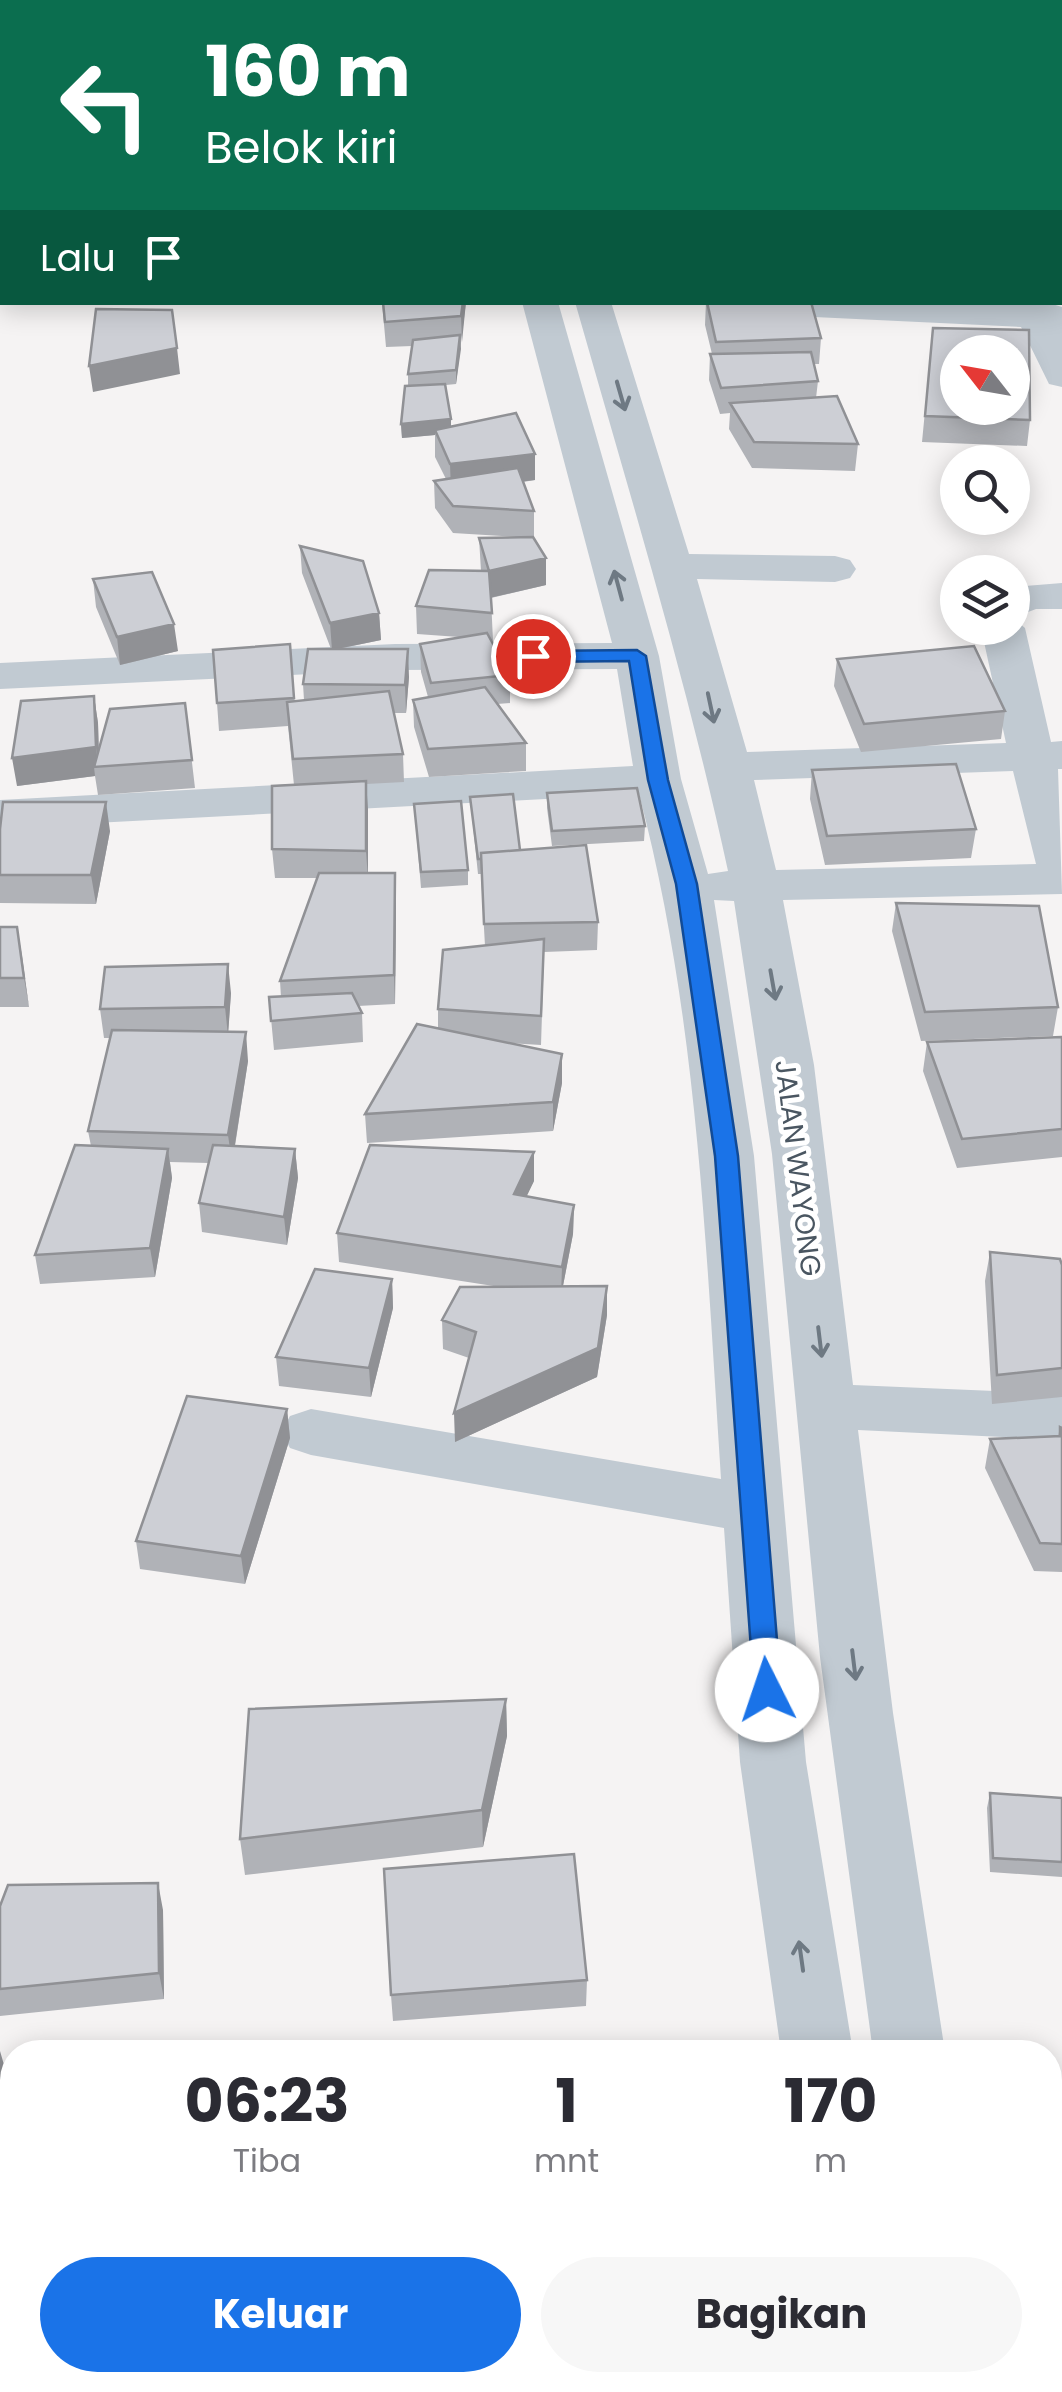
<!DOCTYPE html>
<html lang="id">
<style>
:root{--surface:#fff;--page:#f7f7f7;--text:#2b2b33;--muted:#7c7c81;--accent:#1a73e8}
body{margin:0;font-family:Poppins,sans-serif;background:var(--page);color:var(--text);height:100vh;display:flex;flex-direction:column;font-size:38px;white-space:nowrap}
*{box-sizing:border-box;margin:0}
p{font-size:32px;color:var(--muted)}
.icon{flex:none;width:55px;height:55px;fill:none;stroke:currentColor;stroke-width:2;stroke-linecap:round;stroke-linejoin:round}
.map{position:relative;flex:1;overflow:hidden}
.sheet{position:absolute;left:0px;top:2040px;width:1062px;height:352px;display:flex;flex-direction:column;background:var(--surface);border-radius:40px 40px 0 0;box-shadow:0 5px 25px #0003}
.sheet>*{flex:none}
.top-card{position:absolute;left:0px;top:0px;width:1062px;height:305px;box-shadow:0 5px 25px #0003;background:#0b6e4f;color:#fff;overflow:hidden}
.needle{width:65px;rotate:301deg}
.buttons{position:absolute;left:940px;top:335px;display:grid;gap:20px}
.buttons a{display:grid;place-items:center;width:90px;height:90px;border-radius:50%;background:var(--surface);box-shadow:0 5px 25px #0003;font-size:50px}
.pin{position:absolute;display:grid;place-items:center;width:85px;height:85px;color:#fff;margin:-42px;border:5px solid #fff;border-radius:50%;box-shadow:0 2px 10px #0007}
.me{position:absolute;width:110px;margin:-55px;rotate:356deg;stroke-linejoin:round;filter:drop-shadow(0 0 8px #0008)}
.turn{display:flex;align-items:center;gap:35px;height:210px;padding:0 40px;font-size:45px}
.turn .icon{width:130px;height:130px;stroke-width:2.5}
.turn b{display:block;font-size:70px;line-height:85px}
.then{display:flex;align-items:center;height:95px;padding:0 40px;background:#0003;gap:20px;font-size:38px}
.eta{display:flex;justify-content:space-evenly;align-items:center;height:170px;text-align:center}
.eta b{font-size:60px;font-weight:700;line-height:70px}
.button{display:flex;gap:20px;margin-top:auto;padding:20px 40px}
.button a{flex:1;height:115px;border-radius:60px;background:var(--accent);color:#fff;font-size:40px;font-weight:700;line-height:115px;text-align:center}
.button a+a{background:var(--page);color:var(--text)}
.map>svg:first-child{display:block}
</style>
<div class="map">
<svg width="1062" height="2392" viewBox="0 0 1062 2392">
<rect width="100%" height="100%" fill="#f5f3f3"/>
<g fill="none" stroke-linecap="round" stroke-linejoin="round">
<path fill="#c1cad2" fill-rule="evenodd" d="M0 71 2 72V91H0Z
M0 276H2V298H0Z
M522 302H558L659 656 681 779 708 874 728 871C687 681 629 492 575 302H611L689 554 835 556 850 560 856 569 850 578 835 582 697 579 747 752 1006 743 981 628H1012V587L1062 583V609H1036L1013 618 1025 628 1051 742 1062 741V769H1058L1062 894 783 900 814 1065 853 1385 1062 1394V1440L858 1430 893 1713 945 2052H873L820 1657 772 1154 734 901 714 900 754 1156 806 1762 853 2052H781L740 1762 724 1528 311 1455 290 1448 281 1432 290 1416 311 1409 721 1479C706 1250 698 1017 639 794L0 828V800L633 766 617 669 395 670 0 689V663L395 644 612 643ZM1013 771 1036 864 776 870 754 780Z
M714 302H1046L1062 307V387L1049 384 1021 327 732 313 719 310Z
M841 2380H921L923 2392H843Z
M952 2380H1032L1036 2392H956Z"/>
</g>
<path fill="#b0b2b7" d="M358 0H542L538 2H358Z
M611 0H737V2H617Z
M961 0H1060V2H964Z
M382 302H466L456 384 446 385 451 427 535 480 523 482 534 511V538L546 585 491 598 493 641 491 640 510 675V703L497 704 526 743V771L429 777 414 727 413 700 428 697 421 672 420 644 459 637 417 634 416 606 481 571 479 538 520 537 453 533 435 508 434 481 446 479 435 457V435L402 438 401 424 408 386V374L412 346 386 347Z
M706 302H811L821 338 819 364H814L818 381 816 398 858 444 855 471 752 468 729 429 730 413 720 414 709 380 710 354H712L705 325Z
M933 328 1030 420 1027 446 922 442Z
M300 546 379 613 381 640 338 649 409 677 406 713H394L403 754 404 782 366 784 368 873 396 902 395 1004 358 1006 362 1013 363 1042 274 1050 269 997H281L280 981 317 878H275L272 849 294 785 288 726 219 731 217 703 294 698 295 701 304 700 303 684 331 649 302 573Z
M93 579 178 651 120 665 96 607Z
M837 659 1005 711 1001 739 861 752 834 686Z
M94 696 98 723 99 749 185 703 195 788 98 795 95 776 17 786Z
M812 770 976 829 971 858 825 865 810 799Z
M547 793 645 826 644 841 552 846 547 808Z
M470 797 520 850 598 922 597 950 544 952 541 1045 508 1043 562 1083 553 1131 367 1143 365 1114 438 1028V1009L485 946 481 874H478Z
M414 804 468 870V885L421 888Z
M0 829 110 831 96 904 0 903Z
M896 903 1058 1007 1053 1036 921 1041 892 931Z
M0 927H17L29 1007H0Z
M231 993 228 1032 248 1061 235 1146 295 1149 298 1178 287 1245 202 1232 199 1203 209 1163 170 1162 172 1178 155 1277 40 1284 35 1255 91 1146 88 1131 110 1038H104L100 1009Z
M1062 1037V1157L957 1168 923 1071 927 1042Z
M534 1181 526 1196 574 1205 573 1234 563 1286 607 1315 597 1377 455 1442 469 1358 443 1349 442 1320 500 1287 339 1262 337 1233Z
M990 1252 1062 1265V1397L992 1404 985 1281Z
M392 1279 393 1308 371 1397 279 1386 276 1357Z
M287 1409 290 1438 245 1584 140 1569 136 1541Z
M1060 1427 1062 1428V1572L1034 1571 985 1468 990 1439 1058 1436Z
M506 1699 507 1736 483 1847 245 1875 240 1839Z
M990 1793 1062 1798V1877L990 1872 987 1808Z
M0 1906 163 1910 164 1999 0 2016Z
M587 1980 586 2006 393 2021 391 1995Z
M473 2380H728L731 2392H475Z"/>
<path fill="#909195" d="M196 0H306L288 2H196Z
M523 0H542L538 2H523Z
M718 0H737V2H710Z
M1060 58H1062V81H1060Z
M2 143V170L0 145Z
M2 242V259L0 263V246Z
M463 302H466L462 342 461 316Z
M460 335 461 349 456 384V370Z
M177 348 180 374 93 392 89 366Z
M451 419V433L435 430V435L402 438 401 424Z
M535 454V480L451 490 450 464Z
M546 558V585L489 598V571Z
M379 613 381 640 332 650 330 623Z
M174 624 178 651 120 665 117 637Z
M408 649 409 677 406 713 405 685Z
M94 696 98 723 99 766 96 747Z
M96 747 98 766 94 767 95 776 17 786 12 758Z
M366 781 368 809V879L366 851Z
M106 802 110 831 96 904 91 875Z
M395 873 396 902 395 1004 394 975Z
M17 927 22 956 29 1007 24 978Z
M228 964 231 993 228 1036 225 1007Z
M246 1032 248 1061 232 1163 228 1135Z
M562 1054V1083L553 1131V1102Z
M168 1149 172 1178 155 1277 150 1248Z
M295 1149 298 1178 287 1245 284 1217Z
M534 1152V1181L514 1223V1194Z
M574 1205 573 1234 561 1296 562 1267Z
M392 1279 393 1308 371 1397 369 1368Z
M607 1286V1315L597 1377 455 1442 454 1413Z
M287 1409 290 1438 245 1584 241 1556Z
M506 1699 507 1736 483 1847 482 1810Z
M158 1883 163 1910 164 1999 159 1973Z
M0 2051 7 2075 0 2083Z"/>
<path fill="#cdcfd5" stroke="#909195" stroke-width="2.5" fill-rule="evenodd" d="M36 0H67L65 2H34Z
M75 0H133L131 2H73Z
M374 0H498L504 2H382Z
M555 0H593L598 2H547Z
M649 0H718L710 2H652Z
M988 0H1060L1062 2V6L1060 7V2H991Z
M1060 20H1062V58H1060Z
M2 95V143L0 145V96Z
M0 223H2V242L0 246Z
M383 302H463L461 316 385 322Z
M707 302H811L821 338 716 342Z
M96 309 172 310 177 348 89 366Z
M933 328 1029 330 1030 420 925 416ZM958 352H1012V408H958Z
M460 335 456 370 408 374 413 340Z
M811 352 818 381 721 388 710 354Z
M445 384 451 419 401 424 405 386Z
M837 396 858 444 754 442 730 403Z
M516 413 535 454 450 464 435 430Z
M518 468 534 511 453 506 434 481Z
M533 537 546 558 489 571 479 538Z
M300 546 363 561 379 613 330 623Z
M429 570 489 571 492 613 416 606Z
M152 572 174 624 117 637 93 579Z
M487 633 510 675 431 683 420 644Z
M290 644 294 698 217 703 213 650Z
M974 646 1005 711 864 724 837 659Z
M308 649H408L405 685 303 684Z
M485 687 526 743 428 749 413 700Z
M389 691 403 754 293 759 287 702Z
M94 696 96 747 12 758 21 701Z
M185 703 192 760 94 767 110 709Z
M956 764 976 829 827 836 812 770Z
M366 781V851L272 849V786Z
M637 788 645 826 552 831 547 793Z
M513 794 520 850 481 853V859H478L470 797Z
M461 801 468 870 421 872 414 804Z
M3 802H106L91 875H0V829Z
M586 845 598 922 484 924 481 853Z
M319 873H395L394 975 280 981Z
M896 903 1039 906 1058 1007 925 1012Z
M0 927H17L24 978H0Z
M544 939 541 1016 438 1009 443 950Z
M228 964 225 1007 100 1009 105 967Z
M352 993 362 1013 271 1021 269 997Z
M417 1024 562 1054 553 1102 365 1114Z
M112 1030 246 1032 228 1135 88 1131Z
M1062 1037V1129L962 1139 927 1042Z
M75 1145 168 1149 150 1248 35 1255Z
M213 1145 295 1149 284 1217 199 1203Z
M370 1145 534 1152 514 1194 574 1205 562 1267 337 1233Z
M990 1252 1060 1259 1062 1265V1368L997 1375Z
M315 1269 392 1279 369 1368 276 1357Z
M607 1286 598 1348 454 1413 476 1332 442 1320 460 1287Z
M187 1396 287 1409 241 1556 136 1541Z
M1060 1427 1062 1428V1544L1040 1543 990 1439 1060 1436Z
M506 1699 482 1810 240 1839 249 1709Z
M990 1793 1062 1798V1862L993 1858Z
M574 1854 587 1980 391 1995 384 1869Z
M158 1883 159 1973 0 1989V1906L8 1885Z
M478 2380H728L731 2392H480Z"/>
<defs><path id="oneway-shaft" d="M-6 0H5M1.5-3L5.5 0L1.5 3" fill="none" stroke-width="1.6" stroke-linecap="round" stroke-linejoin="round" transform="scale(2.5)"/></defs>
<g stroke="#6e7983">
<use href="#oneway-shaft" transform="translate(621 396) rotate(74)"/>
<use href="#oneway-shaft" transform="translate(618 585) rotate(-105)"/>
<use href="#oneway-shaft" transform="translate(711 708) rotate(78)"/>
<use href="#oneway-shaft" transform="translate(773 985) rotate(80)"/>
<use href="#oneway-shaft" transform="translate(820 1342) rotate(83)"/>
<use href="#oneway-shaft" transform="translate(854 1665) rotate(83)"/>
<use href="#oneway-shaft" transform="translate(801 1956) rotate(-98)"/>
</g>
<path fill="#1a73e8" stroke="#114b97" stroke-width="2.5" d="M637 650 646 656 668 780 697 884 738 1156 781 1690 777 1698H758L754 1690 715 1156 676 884 648 780 629 661 533 662 524 656 533 651Z"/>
<g text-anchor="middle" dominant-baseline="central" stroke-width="10" stroke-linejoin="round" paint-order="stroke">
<g font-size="28" fill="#4a5661" stroke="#fff">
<text transform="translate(798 1168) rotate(83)">JALAN WAYONG</text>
</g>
</g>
</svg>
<div class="buttons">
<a><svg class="needle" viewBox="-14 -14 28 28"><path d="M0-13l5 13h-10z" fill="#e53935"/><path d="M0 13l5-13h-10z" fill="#7c7c81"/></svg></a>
<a><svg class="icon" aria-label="search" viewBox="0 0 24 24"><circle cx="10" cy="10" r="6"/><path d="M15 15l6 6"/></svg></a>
<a><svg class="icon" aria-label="layers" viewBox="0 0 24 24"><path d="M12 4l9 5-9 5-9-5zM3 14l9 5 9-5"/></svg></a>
</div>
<div class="pin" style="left:533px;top:656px;background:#d93025"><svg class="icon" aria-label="arrive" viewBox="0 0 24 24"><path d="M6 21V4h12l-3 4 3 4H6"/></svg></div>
<svg class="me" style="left:767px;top:1690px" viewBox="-20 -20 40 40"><circle r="19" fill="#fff"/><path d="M0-13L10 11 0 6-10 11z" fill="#1a73e8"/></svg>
<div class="top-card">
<div class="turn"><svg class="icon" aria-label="left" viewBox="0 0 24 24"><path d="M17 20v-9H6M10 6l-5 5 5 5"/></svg><div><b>160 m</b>Belok kiri</div></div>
<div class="then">Lalu<svg class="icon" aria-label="arrive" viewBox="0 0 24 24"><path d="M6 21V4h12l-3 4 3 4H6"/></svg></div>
</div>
<section class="sheet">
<div class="eta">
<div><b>06:23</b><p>Tiba</p></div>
<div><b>1</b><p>mnt</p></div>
<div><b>170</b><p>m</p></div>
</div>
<div class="button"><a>Keluar</a><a>Bagikan</a></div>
</section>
</div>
